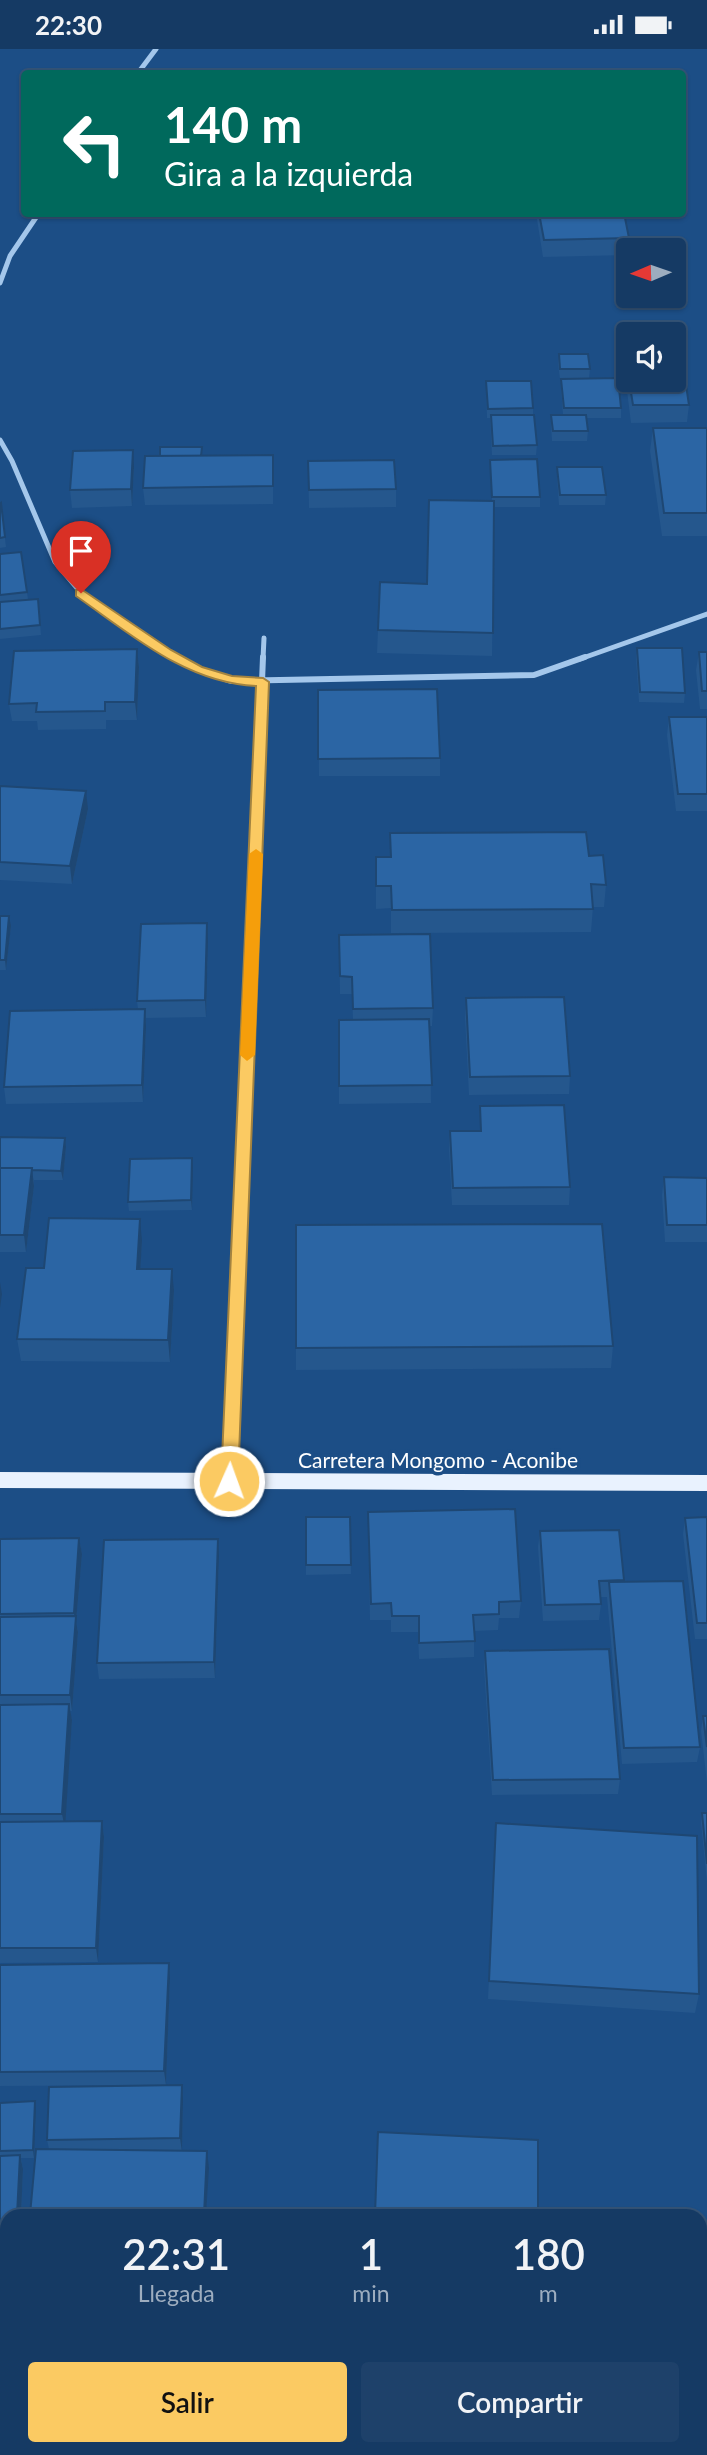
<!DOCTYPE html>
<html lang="es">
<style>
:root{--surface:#153a64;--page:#1e416a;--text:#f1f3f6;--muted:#9dadbf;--line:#345478;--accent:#fbca62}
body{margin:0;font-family:Lato,sans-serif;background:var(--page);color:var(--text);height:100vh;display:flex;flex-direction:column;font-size:26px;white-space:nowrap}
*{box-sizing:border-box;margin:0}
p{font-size:23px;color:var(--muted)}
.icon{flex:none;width:38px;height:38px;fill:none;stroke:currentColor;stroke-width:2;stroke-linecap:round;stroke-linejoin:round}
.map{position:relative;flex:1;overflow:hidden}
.panel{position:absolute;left:0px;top:2160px;width:707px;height:247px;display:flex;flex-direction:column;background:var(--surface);border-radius:21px 21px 0 0;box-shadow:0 2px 5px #0004,0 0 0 2px var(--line)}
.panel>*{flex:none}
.top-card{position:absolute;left:21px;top:21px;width:665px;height:147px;border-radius:7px;box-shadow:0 2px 5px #0004,0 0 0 2px var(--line);background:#00695c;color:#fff;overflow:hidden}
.needle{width:46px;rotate:268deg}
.buttons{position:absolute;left:616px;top:189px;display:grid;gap:14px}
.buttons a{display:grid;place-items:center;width:70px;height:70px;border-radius:7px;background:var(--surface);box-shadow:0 2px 5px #0004,0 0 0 2px var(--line);font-size:35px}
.pin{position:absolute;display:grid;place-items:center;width:60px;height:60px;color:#fff;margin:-72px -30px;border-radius:50% 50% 50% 0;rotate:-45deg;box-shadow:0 0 7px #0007}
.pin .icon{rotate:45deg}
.me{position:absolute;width:77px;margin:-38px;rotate:2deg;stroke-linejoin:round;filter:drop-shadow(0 0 5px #0008)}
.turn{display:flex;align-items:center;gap:24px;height:147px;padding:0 28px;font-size:32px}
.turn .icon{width:91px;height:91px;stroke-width:2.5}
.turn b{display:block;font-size:49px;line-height:60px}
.eta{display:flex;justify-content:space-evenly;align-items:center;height:119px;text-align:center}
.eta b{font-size:42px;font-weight:600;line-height:49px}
.primary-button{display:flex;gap:14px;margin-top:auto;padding:14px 28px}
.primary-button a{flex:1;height:80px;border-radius:7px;background:var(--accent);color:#111;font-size:28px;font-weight:600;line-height:80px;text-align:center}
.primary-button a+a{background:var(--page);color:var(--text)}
.status{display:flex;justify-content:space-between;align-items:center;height:49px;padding:0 35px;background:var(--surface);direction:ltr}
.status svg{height:19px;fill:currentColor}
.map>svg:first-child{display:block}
</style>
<div class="status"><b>22:30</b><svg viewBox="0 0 49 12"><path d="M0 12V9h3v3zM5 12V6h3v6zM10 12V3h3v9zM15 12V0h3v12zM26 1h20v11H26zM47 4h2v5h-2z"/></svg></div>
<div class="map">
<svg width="707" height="2406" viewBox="0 0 707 2406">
<rect width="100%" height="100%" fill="#1c4e86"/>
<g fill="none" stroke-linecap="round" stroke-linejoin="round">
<path stroke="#a4c7eb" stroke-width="5" d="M138 24 156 0
M0 234 10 207 39 164
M0 391 12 412 55 513 81 544 178 610
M263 610 264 589
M580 610 707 565"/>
<path stroke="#a4c7eb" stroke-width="6" d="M175 608 198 621 231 632 534 626 585 608
M231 1395 263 608"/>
<path stroke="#a4c7eb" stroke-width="9" d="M229 1431 231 1393"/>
<path fill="#e9f2fe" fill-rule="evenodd" d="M0 1423 707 1426V1442L0 1439Z"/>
</g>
<path fill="#25578d" d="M536 164H624L629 189 627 206 543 208Z
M559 305 590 320 589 329 621 359V369H586L588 382 587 392H552L551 376V366H563L561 339V330H560L558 315Z
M626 309H628V331H674L689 356 687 373 631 374 625 326Z
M486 332 533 359V366L537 396 536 406H492L490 369H487Z
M653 379H707V487H662L650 402Z
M202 398V407L273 406V455L145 456 143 439 160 407Z
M490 411 540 448V458H494L492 607 377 604 378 581 427 535 492 452Z
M308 412 396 440V458L309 459Z
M134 418 132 457 72 459 70 441Z
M557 418 606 446 605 456H559L557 428Z
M1 454 6 498 0 499V455Z
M21 503 28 550H38L41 586 0 590V505Z
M637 599 685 644 684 654 639 653 636 609Z
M137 600 139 618 137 671H106V680L38 681 37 672H12L9 655Z
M699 603H707V660H700L696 621Z
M318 641 440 709V727H319Z
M669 668H707V762H676L667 686Z
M0 737 88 760 72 835 0 831Z
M390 784 589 807 606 836 604 858H593L591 883 391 884V859L376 860V808H390Z
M0 867 11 877 6 921H0Z
M207 874 208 892 206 968 146 969V978L143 1053 6 1055 4 1038 138 960 137 952Z
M339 886 433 959 432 977H430L431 1054 339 1055V971H353L352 945H340Z
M466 949 570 1027 569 1045 469 1046 465 967Z
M480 1057 570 1138 569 1156H452L449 1099 450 1082H480Z
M0 1088 65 1089 66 1098 63 1131H34V1137L26 1203H0Z
M193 1118 192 1161 129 1162 128 1153Z
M664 1128 707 1129V1193H665L662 1146Z
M142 1192 140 1220 174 1242 170 1313 21 1312 17 1290 44 1219Z
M613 1297 611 1319 296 1321V1299Z
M306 1468H350L351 1525 306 1526Z
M707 1468V1590H695L683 1485 685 1469Z
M368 1479 521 1552 519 1569H499L498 1581 474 1582V1608L419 1610 418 1583H391V1571H370Z
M540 1482 624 1531V1533L700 1698 697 1713 622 1715 607 1548H600L601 1555 599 1571 543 1572 538 1498Z
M79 1489 82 1505 76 1573 78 1583 72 1662H70L72 1671 65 1773 102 1772 104 1788 98 1913 0 1914V1490Z
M218 1490 219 1506 215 1629 99 1630 97 1614Z
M485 1602 620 1730 618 1745 492 1746 484 1617Z
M703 1667H707V1734L701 1682Z
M702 1764H707V1833L701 1773Z
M496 1774 699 1945 695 1964 488 1950Z
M169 1914 170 1929 166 2036 0 2037V1916Z
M182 2036 183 2050 182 2102 209 2119 49 2100 47 2091Z
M35 2052 36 2060 34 2109H21L23 2120 21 2166H7V2261H0V2054Z
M268 2399H691V2406H460V2401L268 2405Z"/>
<path fill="#1e4773" d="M133 401 134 418 132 457 131 440Z
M137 600 139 618 137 671 135 653Z
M86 742 88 760 72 835 70 817Z
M9 867 11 877 6 921 5 911Z
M207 874 208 892 206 968 205 951Z
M145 960 146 978 143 1053 142 1036Z
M65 1089 66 1098 63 1131 61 1122Z
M192 1109 193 1118 192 1161 191 1151Z
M32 1119 34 1137 26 1203 24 1186Z
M140 1170 142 1192 139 1242 137 1220Z
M172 1220 174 1242 170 1313 168 1291Z
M0 1233 2 1245 0 1259Z
M79 1489 82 1505 76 1573 78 1583 72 1662 70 1646 75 1574 74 1564Z
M218 1490 219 1506 215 1629 214 1613Z
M69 1655 72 1671 65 1780 62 1765Z
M102 1772 104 1788 98 1913 96 1899Z
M169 1914 170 1929 166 2036 164 2022Z
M182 2036 183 2050 182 2103 180 2089Z
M35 2052 36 2060 34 2109 33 2101Z
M207 2102 209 2119 206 2166H204Z
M20 2106 23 2120 21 2166H17Z
M143 2399H147L146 2406H143Z"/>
<path fill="#2b65a4" stroke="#1e4773" stroke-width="2" d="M539 164H624L629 189 544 191Z
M559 305H588L590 320H560Z
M674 309H682L689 356H633L629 331H674Z
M618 329 621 359H564L561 330Z
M486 332H531L533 359 488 360Z
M491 366H534L537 396 493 397Z
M551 366H586L588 382H553Z
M653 379H707V464H664Z
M160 398H202L201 407H160Z
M133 401 131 440 70 441 73 402Z
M273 406V437L143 439 145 407Z
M537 410 540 448H492L490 411Z
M394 411 396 440 309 441 308 412Z
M557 418H602L606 446H560Z
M429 451 494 452 493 584 378 581 380 533 427 535Z
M1 454 5 488 0 489V455Z
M21 503 27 543 0 546V505Z
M38 550 40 576 0 580V553Z
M637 599H682L685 644 640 643Z
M137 600 135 653H105V662L36 663 37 654 9 655 14 602Z
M699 603H707V642H702Z
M437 640 440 709 318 710V641Z
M669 668H707V745H678Z
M0 737 86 742 70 817 0 813Z
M586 783 589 807 603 806 606 836 591 835 593 860 392 861 391 837H376V808H391L390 784Z
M0 867H9L5 911H0Z
M207 874 205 951 137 952 141 875Z
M430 885 433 959 353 960 352 928 340 927 339 886Z
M564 948 570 1027 470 1028 466 949Z
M145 960 142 1036 4 1038 10 962Z
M429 970 432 1036 339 1037V971Z
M564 1056 570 1138 453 1139 450 1082H481L480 1057Z
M0 1088 65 1089 61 1122 32 1121V1119H0Z
M192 1109 191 1151 128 1153 130 1110Z
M0 1119H32L24 1186H0Z
M664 1128 707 1129V1176H667Z
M49 1169 140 1170 137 1220H172L168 1291 17 1290 26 1219H44Z
M602 1175 613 1297 296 1299V1176Z
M515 1460 521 1552 499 1553V1565L473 1566 475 1592 419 1594V1567H392L391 1554 371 1555 368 1463Z
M306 1468H350L351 1516H306Z
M707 1468V1574H697L685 1469Z
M619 1481 624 1531 599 1532 601 1555 545 1556 540 1482Z
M79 1489 74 1564 0 1565V1490Z
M218 1490 214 1613 97 1614 104 1491Z
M683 1532 700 1698 624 1699 609 1533Z
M76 1567 70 1646H0V1568Z
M609 1600 620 1730 493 1731 485 1602Z
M69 1655 62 1765H0V1656Z
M703 1667H707V1698Z
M702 1764H707V1815Z
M102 1772 96 1899H0V1773Z
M496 1774 697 1787 699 1945 489 1932Z
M169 1914 164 2022 0 2023V1916Z
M182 2036 180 2089 47 2091 49 2038Z
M35 2052 33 2101 0 2102V2054Z
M378 2083 538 2091V2166H375Z
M36 2100 207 2102 204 2166H30Z
M20 2106 17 2166H7V2248H0V2107Z
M0 2336H7V2399H143V2406H0Z
M511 2399H691V2406H461L460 2401Z"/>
<path fill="#fbca62" stroke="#a38340" stroke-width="2" d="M81 540 171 601 202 618 232 627 263 629 269 633 238 1432 235 1436H223L221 1432 256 637C186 634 132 586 76 547V541Z"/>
<path fill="#f59e0b" d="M256 800 263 805 255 1006 247 1012 240 1006 249 805Z"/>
<g text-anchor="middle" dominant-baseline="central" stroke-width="7" stroke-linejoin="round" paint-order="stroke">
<g font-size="21" fill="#fff" stroke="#1c4e86">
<text x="438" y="1410">Carretera Mongomo - Aconibe</text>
</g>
</g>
</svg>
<div class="buttons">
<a><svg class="needle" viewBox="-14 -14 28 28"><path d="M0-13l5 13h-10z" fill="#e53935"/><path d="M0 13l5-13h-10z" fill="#9dadbf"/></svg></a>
<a><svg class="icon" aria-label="sound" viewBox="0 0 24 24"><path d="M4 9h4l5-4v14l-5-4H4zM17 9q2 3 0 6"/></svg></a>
</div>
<div class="pin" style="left:81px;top:544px;background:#d93025"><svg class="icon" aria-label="arrive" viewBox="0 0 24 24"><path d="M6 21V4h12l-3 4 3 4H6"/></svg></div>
<svg class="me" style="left:229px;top:1432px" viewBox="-20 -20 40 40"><circle r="17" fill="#fbca62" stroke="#fff" stroke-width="3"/><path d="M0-11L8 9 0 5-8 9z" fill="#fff"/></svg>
<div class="top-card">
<div class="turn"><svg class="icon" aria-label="left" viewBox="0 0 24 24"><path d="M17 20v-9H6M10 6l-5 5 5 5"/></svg><div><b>140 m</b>Gira a la izquierda</div></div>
</div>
<section class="panel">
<div class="eta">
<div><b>22:31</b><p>Llegada</p></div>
<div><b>1</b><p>min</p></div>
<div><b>180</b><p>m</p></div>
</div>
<div class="primary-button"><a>Salir</a><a>Compartir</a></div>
</section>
</div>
